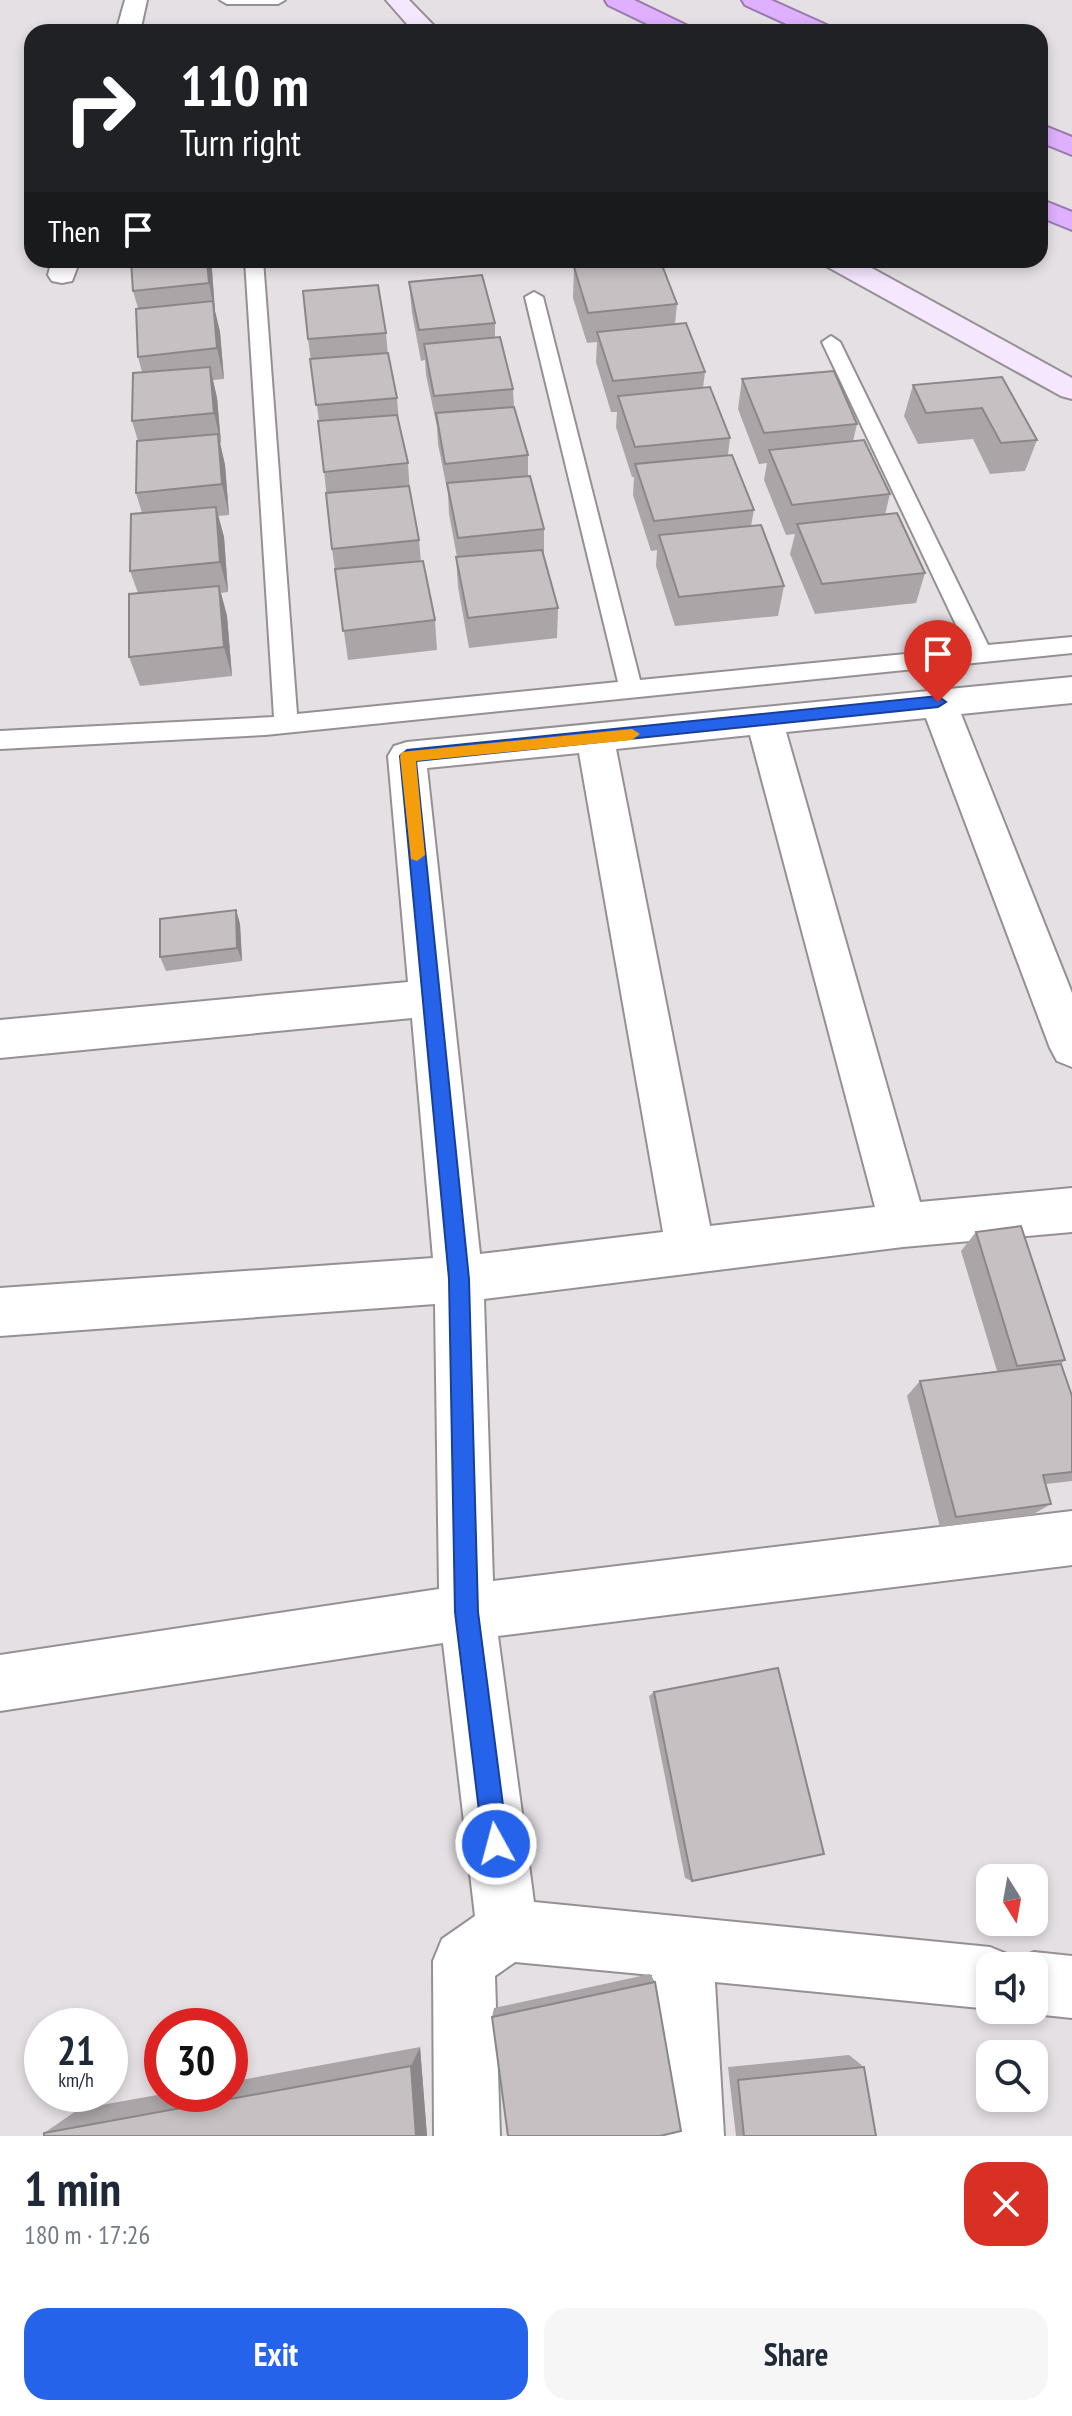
<!DOCTYPE html>
<meta charset="utf-8">
<style>
:root{--surface:#fff;--page:#f6f6f7;--text:#1f2937;--muted:#747a83;--accent:#2563eb}
body{margin:0;font-family:"PT Sans Narrow",sans-serif;background:var(--page);color:var(--text);height:100vh;display:flex;flex-direction:column;font-size:30px;white-space:nowrap}
*{box-sizing:border-box;margin:0}
p{font-size:26px;color:var(--muted)}
.icon{flex:none;width:44px;height:44px;fill:none;stroke:currentColor;stroke-width:2;stroke-linecap:round;stroke-linejoin:round}
.map{position:relative;height:2136px;overflow:hidden}
.details{display:flex;flex-direction:column;background:var(--surface);flex:1}
.details>*{flex:none}
.top-card{position:absolute;left:24px;top:24px;width:1024px;height:244px;border-radius:24px;box-shadow:0 4px 12px #0003;background:#202124;color:#fff;overflow:hidden}
.needle{width:52px;rotate:169deg}
.buttons{position:absolute;left:976px;top:1864px;display:grid;gap:16px}
.buttons a{display:grid;place-items:center;width:72px;height:72px;border-radius:16px;background:var(--surface);box-shadow:0 4px 12px #0003;font-size:40px}
.speed{position:absolute;left:24px;top:2008px;display:flex;gap:16px;font-size:40px;font-weight:700;text-align:center}
.speed>*{display:grid;place-content:center;width:104px;height:104px;border-radius:50%;background:var(--surface);box-shadow:0 4px 12px #0003;line-height:1}
.speed small{font-size:20px;font-weight:400}
.speed .limit{border:12px solid #d22;background:#fff;color:#111}
.pin{position:absolute;display:grid;place-items:center;width:68px;height:68px;color:#fff;margin:-82px -34px;border-radius:50% 50% 50% 0;rotate:-45deg;box-shadow:0 0 8px #0007}
.pin .icon{rotate:45deg}
.me{position:absolute;width:88px;margin:-44px;rotate:353deg;stroke-linejoin:round;filter:drop-shadow(0 0 6px #0008)}
.turn{display:flex;align-items:center;gap:28px;height:168px;padding:0 24px;font-size:36px}
.turn .icon{width:104px;height:104px;stroke-width:2.5}
.turn b{display:block;font-size:56px;line-height:68px}
.then{display:flex;align-items:center;height:76px;padding:0 24px;background:#0003;gap:16px;font-size:30px}
.round{display:grid;place-items:center;flex:none;width:84px;height:84px;border-radius:24px;background:var(--page)}
.head{display:flex;align-items:center;justify-content:space-between;height:136px;padding:0 24px}
h1{font-size:48px;font-weight:600;line-height:60px}
.button{display:flex;gap:16px;margin-top:auto;padding:16px 24px}
.button a{flex:1;height:92px;border-radius:24px;background:var(--accent);color:#fff;font-size:32px;font-weight:600;line-height:92px;text-align:center}
.button a+a{background:var(--page);color:var(--text)}
.map>svg:first-child{display:block}
</style>
<div class="map">
<svg width="1072" height="2136" viewBox="0 0 1072 2136">
<rect width="100%" height="100%" fill="#e5e0e4"/>
<g fill="none" stroke-linecap="round" stroke-linejoin="round">
<defs>
<path id="lane" d="M220 0H285L278 4H227Z
M245 260H263L297 714 618 682 525 297 534 292 543 297 640 680 967 648 822 342 831 336 840 342 988 645 1072 637V653L265 735 0 749V731L274 717Z"/>
<path id="street" d="M125 0H147L140 32H116Z
M52 260H80L72 281 62 283 52 281 48 275Z
M1072 677V703L961 714 1072 993V1067L1057 1061 1050 1048 926 718 786 732 920 1202 1072 1188V1232L903 1247 484 1299 493 1581 1072 1511V1565L498 1636 534 1902 990 1947 1012 1956 1014 1960 1034 1952 1072 1956V2018L1034 2014 1024 2010H1034V1966H990V2009L715 1982 724 2136H658L652 1975 515 1962 495 1976 500 2136H434L433 1961 442 1939 475 1916 443 1643 0 1711V1655L439 1589 435 1304 0 1336V1288L433 1258 412 1018 0 1058V1020L408 982 388 756 394 746 407 742ZM750 735 875 1207 710 1226 616 749ZM579 753 663 1232 480 1254 427 768Z"/>
<path id="secondary" d="M386 0H409L440 32H414Z
M822 260H857L1072 378V399L1061 396 826 266Z"/>
<path id="highway" d="M605 0H634L690 27 694 32H664L608 5Z
M742 0H771L831 27 835 32H804L745 5Z
M1040 124 1072 137V155L1040 142Z
M1040 199 1072 212V230L1040 217Z"/>
</defs>
<use href="#lane" stroke="#969095" stroke-width="4"/>
<use href="#street" stroke="#969095" stroke-width="4"/>
<use href="#secondary" stroke="#969095" stroke-width="4"/>
<use href="#highway" stroke="#997aad" stroke-width="4"/>
<use href="#lane" fill="#fff" fill-rule="evenodd"/>
<use href="#street" fill="#fff" fill-rule="evenodd"/>
<use href="#secondary" fill="#f5e7fe" fill-rule="evenodd"/>
<use href="#highway" fill="#deb0fd" fill-rule="evenodd"/>
</g>
<path fill="#aba5a8" d="M117 260H210L212 270 215 311 220 332 224 379 213 380 217 398 221 443H220L225 465 229 515 218 516 224 537 228 592 221 593 227 616 232 676 140 686 129 657 138 593 130 571 142 513 136 493 138 441 132 421 142 372 138 357V308L133 291 132 266 119 267Z
M574 267 677 304 675 324 705 372 703 388 730 438 728 455 754 510 751 526 784 586 778 616 675 626 656 566 657 550 651 551 633 495 634 477H632L616 427 617 412H611L596 362 597 342 587 343 573 298Z
M409 282 495 323V337L513 389 514 407 528 455V476L544 529V557L558 608 557 638 469 648 458 587 456 557H457L449 514 448 494 438 444 437 427 426 375 425 360 421 361 412 313Z
M386 333 388 356 397 398 399 423 408 463 410 494 419 540 421 562 435 620 437 650 348 660 332 549 319 421 308 339Z
M1002 377 1037 440 1025 471 990 474 973 439 918 444 904 416 913 385Z
M742 379 857 424 853 441 890 494 885 515 925 573 916 603 815 614 790 554 795 534 786 535 764 480 767 463 759 464 738 409Z
M236 910 240 924 242 961 166 971 160 957Z
M976 1232 1065 1360 1061 1364 1072 1396V1481L1046 1484 1051 1504 1032 1515 940 1527 907 1396 920 1381 997 1371 961 1251Z
M654 1692 692 1881 685 1878 649 1696Z
M650 1974 655 1982 492 2017 494 2008Z
M420 2047 427 2136 44 2133 79 2109 163 2094H230V2082Z
M849 2055 864 2067 876 2136H736L728 2067Z"/>
<path fill="#8b8688" d="M207 260H210L212 270 215 311 220 332 224 379 217 348 213 304 209 283Z
M210 367 217 398 221 443 214 413Z
M218 434 225 465 229 515 222 484Z
M216 507 224 537 228 592 220 562Z
M219 586 227 616 232 676 224 647Z
M236 910 240 924 242 961 237 948Z
M420 2047 427 2136H416L411 2066Z"/>
<path fill="#c7c0c3" stroke="#8b8688" stroke-width="2" d="M131 260H207L209 283 133 291Z
M660 260 677 304 588 313 574 267Z
M482 275 495 323 419 330 409 282Z
M378 285 386 333 308 339 303 291Z
M213 301 217 348 138 357 136 309Z
M686 323 705 372 613 381 597 332Z
M500 337 513 389 434 396 424 344Z
M388 353 397 398 316 405 310 359Z
M210 367 214 413 132 421 133 373Z
M834 371 857 424 764 433 742 379Z
M1002 377 1037 440 1001 443 982 408 926 413 913 385Z
M710 387 730 438 635 447 618 396Z
M514 407 528 455 445 464 436 413Z
M397 415 408 463 324 472 318 421Z
M218 434 222 484 136 493 137 441Z
M864 440 890 494 792 505 769 450Z
M732 455 754 510 654 521 635 464Z
M530 476 544 529 458 538 447 483Z
M409 486 419 540 332 549 326 493Z
M216 507 220 562 130 571 131 514Z
M897 513 925 573 822 584 797 524Z
M761 525 784 586 679 597 659 535Z
M542 550 558 608 468 618 456 557Z
M423 561 435 620 343 631 335 569Z
M219 586 224 647 129 657V594Z
M236 910 237 948 160 957V919Z
M1021 1226 1065 1360 1017 1366 976 1232Z
M1061 1364 1072 1396V1472L1043 1475 1051 1504 956 1517 920 1381Z
M778 1668 824 1854 692 1881 654 1692Z
M655 1982 681 2131 660 2136H508L492 2017Z
M411 2066 416 2136H44V2133Z
M864 2067 876 2136H744L738 2080Z"/>
<path fill="#2563eb" stroke="#184099" stroke-width="2" d="M938 696 946 702 938 707 416 761 469 1279 478 1612 508 1844 505 1852 496 1856 487 1852 483 1844 455 1612 449 1279 400 756 407 750Z"/>
<path fill="#f59e0b" d="M632 729 640 734 632 740 416 761 425 855 417 861 411 859 400 756 402 752Z"/>
</svg>
<div class="buttons">
<a><svg class="needle" viewBox="-14 -14 28 28"><path d="M0-13l5 13h-10z" fill="#e53935"/><path d="M0 13l5-13h-10z" fill="#747a83"/></svg></a>
<a><svg class="icon" aria-label="sound" viewBox="0 0 24 24"><path d="M4 9h4l5-4v14l-5-4H4zM17 9q2 3 0 6"/></svg></a>
<a><svg class="icon" aria-label="search" viewBox="0 0 24 24"><circle cx="10" cy="10" r="6"/><path d="M15 15l6 6"/></svg></a>
</div>
<div class="speed"><div>21<small>km/h</small></div><div class="limit">30</div></div>
<div class="pin" style="left:938px;top:702px;background:#d93025"><svg class="icon" aria-label="arrive" viewBox="0 0 24 24"><path d="M6 21V4h12l-3 4 3 4H6"/></svg></div>
<svg class="me" style="left:496px;top:1844px" viewBox="-20 -20 40 40"><circle r="17" fill="#2563eb" stroke="#fff" stroke-width="3"/><path d="M0-11L8 9 0 5-8 9z" fill="#fff"/></svg>
<div class="top-card">
<div class="turn"><svg class="icon" aria-label="right" viewBox="0 0 24 24"><path d="M7 20v-9h11M14 6l5 5-5 5"/></svg><div><b>110 m</b>Turn right</div></div>
<div class="then">Then<svg class="icon" aria-label="arrive" viewBox="0 0 24 24"><path d="M6 21V4h12l-3 4 3 4H6"/></svg></div>
</div>
</div>
<section class="details">
<div class="head"><div><h1>1 min</h1><p>180 m · 17:26</p></div><a class="round" style="background:#d93025;color:#fff"><svg class="icon" aria-label="close" viewBox="0 0 24 24"><path d="M6 6l12 12M18 6L6 18"/></svg></a></div>
<div class="button"><a>Exit</a><a>Share</a></div>
</section>
